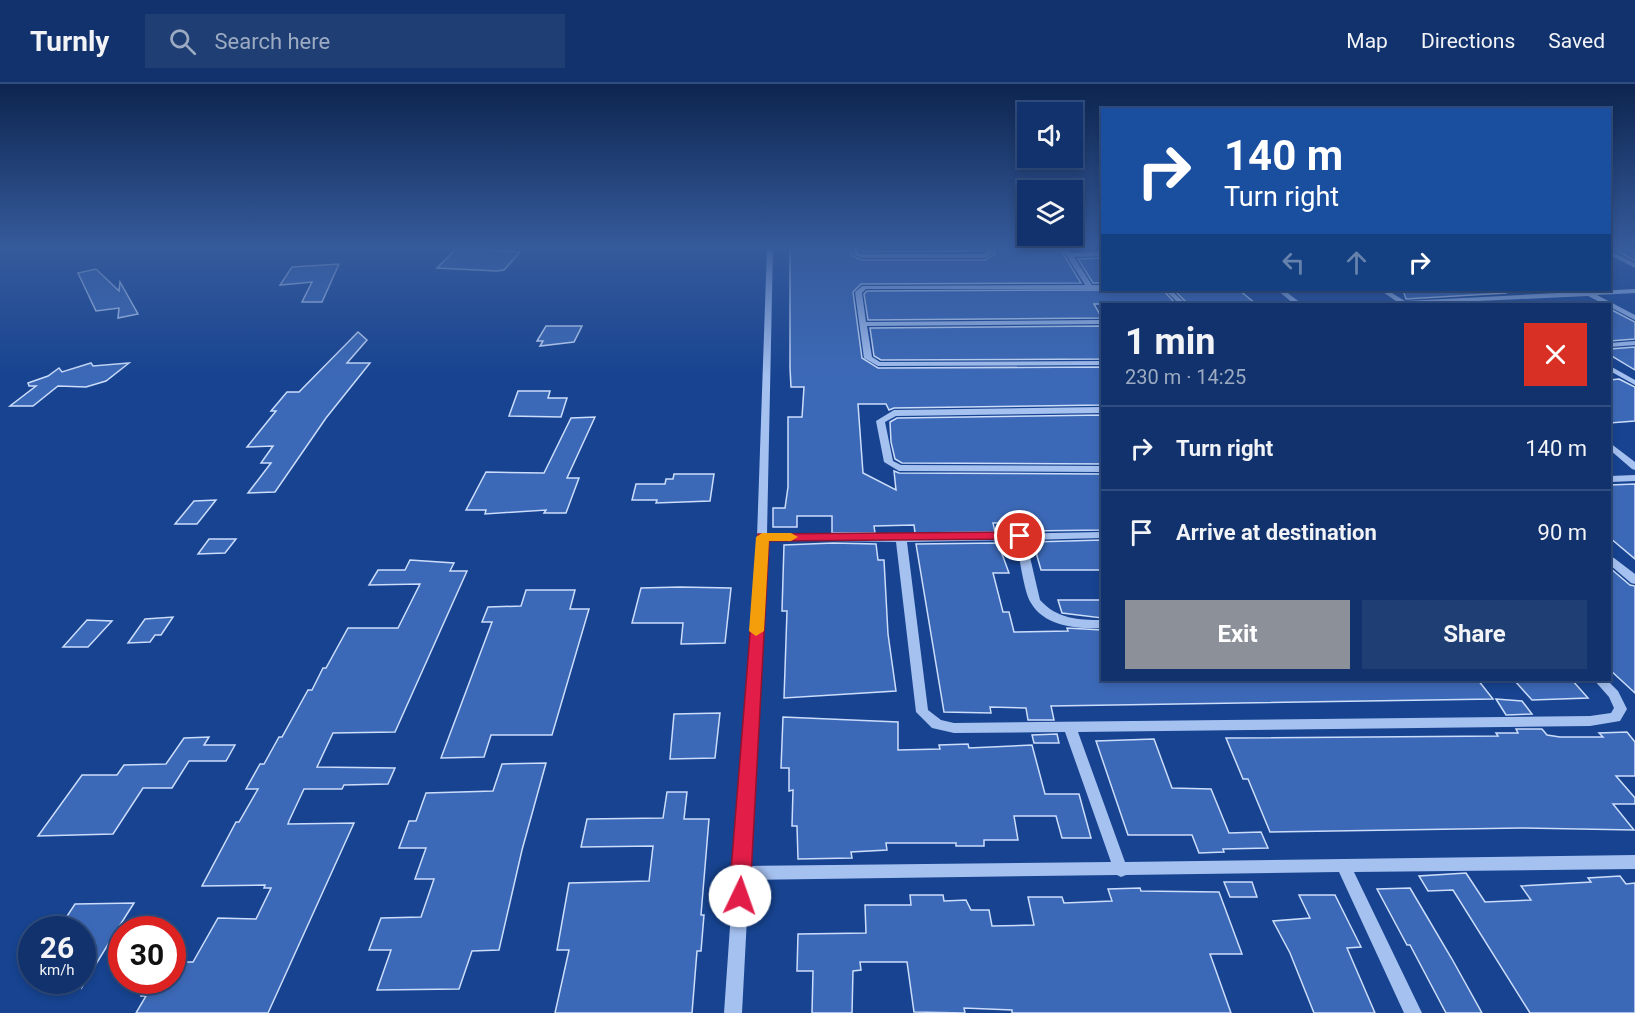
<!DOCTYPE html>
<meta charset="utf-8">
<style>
:root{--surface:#11326c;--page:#1e3e74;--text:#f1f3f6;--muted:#9caac2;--line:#304d7f;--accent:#8c9099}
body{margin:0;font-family:Roboto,sans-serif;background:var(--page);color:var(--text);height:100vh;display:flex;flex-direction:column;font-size:22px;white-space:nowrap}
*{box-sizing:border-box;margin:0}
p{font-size:20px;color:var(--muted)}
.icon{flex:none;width:33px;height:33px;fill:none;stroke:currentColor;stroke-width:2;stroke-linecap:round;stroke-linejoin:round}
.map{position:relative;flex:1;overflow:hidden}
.drawer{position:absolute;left:1101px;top:219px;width:510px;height:378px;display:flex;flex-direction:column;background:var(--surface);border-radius:0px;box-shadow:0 3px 9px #0003,0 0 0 2px var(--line)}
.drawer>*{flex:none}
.guide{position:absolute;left:1101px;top:24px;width:510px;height:183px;border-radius:0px;box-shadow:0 3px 9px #0003,0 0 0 2px var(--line);background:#1a4fa0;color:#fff;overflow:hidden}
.controls{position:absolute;left:1017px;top:18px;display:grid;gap:12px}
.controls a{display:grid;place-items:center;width:66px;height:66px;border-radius:0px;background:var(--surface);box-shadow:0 3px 9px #0003,0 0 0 2px var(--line);font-size:30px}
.speed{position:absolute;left:18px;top:832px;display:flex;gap:12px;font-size:30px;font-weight:700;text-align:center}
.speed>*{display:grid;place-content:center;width:78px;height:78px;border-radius:50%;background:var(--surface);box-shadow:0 3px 9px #0003,0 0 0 2px var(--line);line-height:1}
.speed small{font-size:15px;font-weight:400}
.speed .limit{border:9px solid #d22;background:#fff;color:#111}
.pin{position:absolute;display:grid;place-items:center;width:51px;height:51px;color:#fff;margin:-26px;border:3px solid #fff;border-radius:50%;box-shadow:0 2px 6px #0007}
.me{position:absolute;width:66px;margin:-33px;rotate:3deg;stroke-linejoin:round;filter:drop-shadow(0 0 4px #0008)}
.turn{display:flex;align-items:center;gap:21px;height:126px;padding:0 24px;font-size:27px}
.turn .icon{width:78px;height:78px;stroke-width:2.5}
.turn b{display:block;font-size:42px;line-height:51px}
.lanes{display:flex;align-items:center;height:57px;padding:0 24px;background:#0003;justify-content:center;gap:30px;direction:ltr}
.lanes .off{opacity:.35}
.round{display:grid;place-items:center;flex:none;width:63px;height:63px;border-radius:0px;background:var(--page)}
.summary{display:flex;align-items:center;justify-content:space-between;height:102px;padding:0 24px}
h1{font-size:36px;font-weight:700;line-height:45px}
.action{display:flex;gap:12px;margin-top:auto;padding:12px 24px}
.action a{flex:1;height:69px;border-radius:0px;background:var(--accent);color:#fff;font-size:24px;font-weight:700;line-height:69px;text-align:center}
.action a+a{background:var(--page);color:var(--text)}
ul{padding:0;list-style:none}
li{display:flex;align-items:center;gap:18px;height:84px;padding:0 24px;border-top:2px solid var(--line)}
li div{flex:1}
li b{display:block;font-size:22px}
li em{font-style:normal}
header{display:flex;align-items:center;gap:36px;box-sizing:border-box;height:84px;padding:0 30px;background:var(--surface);border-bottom:2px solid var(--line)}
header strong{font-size:28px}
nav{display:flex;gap:33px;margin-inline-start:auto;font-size:21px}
.search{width:420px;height:54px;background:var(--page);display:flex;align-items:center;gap:15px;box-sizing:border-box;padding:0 21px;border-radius:0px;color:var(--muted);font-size:22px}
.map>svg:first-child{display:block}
</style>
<header>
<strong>Turnly</strong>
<div class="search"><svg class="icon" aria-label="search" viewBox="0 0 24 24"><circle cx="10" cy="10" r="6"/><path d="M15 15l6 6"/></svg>Search here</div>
<nav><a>Map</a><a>Directions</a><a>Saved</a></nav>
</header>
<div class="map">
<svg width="1635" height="929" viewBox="0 0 1635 929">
<rect width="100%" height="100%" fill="#174390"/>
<path fill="#3c69b7" stroke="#cbddfb" stroke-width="1.5" d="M790 163H850L852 172 862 176H985L995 170 992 163H1059L1081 199 861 200 853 208 862 274 878 284 1102 283V321L894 324 889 326 886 320H858L863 389 896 406 894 387 899 389 1102 390V446L1030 447 1028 439H993L995 448 915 449 914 441 874 442 875 449H832V432H797V443H773V424H785L788 403V333H802L804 303H791L790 284Z
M860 163H980L984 167 863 168Z
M1610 163H1624L1635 168V177Z
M456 165H477L520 168 504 186 497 187 437 184Z
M1102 174V199H1093L1078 175Z
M339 180 322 218H302L312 198 280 201 292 183Z
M96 185 119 207 120 198 138 230 118 234 119 224 96 227 78 189Z
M1104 206H1163L1176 220H1094L1102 234 868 236 864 210 867 207Z
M1174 206H1239L1256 220H1188Z
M1403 206H1500L1507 209 1406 215Z
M1610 225 1635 238V255L1610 257Z
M546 242H582L574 258 540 262 543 257H537Z
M1102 242V275L881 276 874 272 870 244Z
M358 248 367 256 347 279H370L326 334 275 408 248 409 271 379H261L273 362 247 363 276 327H271L287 308H299Z
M1635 263V286L1610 271V265Z
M91 279 93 282 129 279 106 297 86 303 58 302 33 322H10L36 302H29L28 299 48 292 59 284 62 288Z
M1619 295 1635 303V337L1610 339V296Z
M518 307H550L548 314H567L561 333 509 332Z
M1102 331V380L902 379 895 375 891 358 890 338 897 334Z
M595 333 567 394H579L566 429H544L546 426 485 430 486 426H466L486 388 544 389 571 334Z
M674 390H714L710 417 656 419 657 416H632L636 400H665L666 395H673Z
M1635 400V475L1610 454V401Z
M216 416 197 440H175L194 417Z
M209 455H236L225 469 198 470Z
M1102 456V486H1041L1033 458Z
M833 459 876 460 878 476H884L888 550 896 607 784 614 787 527H782L784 461Z
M998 459 1009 489H993L1003 528H1009L1014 548 1068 547 1067 544 1102 546V596H1478L1493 615 1051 622 1054 636H1028L1026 624 990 623 991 629 944 628 916 460Z
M410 476 454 479 450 487H467L395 648 333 649 317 683 395 684 388 700 344 701 342 705H304L289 737 288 740 354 739 268 929H136L146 912H141L149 897H172V878H193L218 834 256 835 271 804H264L265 801 202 802 236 738H239L258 705H246L260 680H264L279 653H282L308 606H312L323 584H326L348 544H398L420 500 369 501 378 486H405Z
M1610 484 1630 501 1635 502V609L1610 586Z
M680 503 731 504 725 559 681 560 683 539H632L641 504Z
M526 506H575L570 525H589L552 651H491L484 673 441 674 492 538H482L488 523 521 522Z
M1058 516H1102V534L1062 529Z
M173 533 161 551H155L150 558 128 559 145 535Z
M87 536 112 537 88 563H63Z
M1514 596H1572L1588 614 1532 616Z
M1496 615 1522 617 1532 630 1506 631Z
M720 629 715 674 670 675 674 630Z
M783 633 898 638V666L940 665 939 661 968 660 969 664 1032 661 1045 710H1079L1091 754H1062L1056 732H1014L1018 756H984V762H956V759H886L887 766 851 768 852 774 798 775 797 742H792L793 706 789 707V684H781Z
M1516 645H1542L1547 651 1560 653H1603L1599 649 1627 648 1635 658V692H1616L1635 714V720H1613L1634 746 1521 744 1270 748 1248 695H1243L1226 654 1498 652 1496 649H1518Z
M1057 650 1059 659H1034L1032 651Z
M209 653 204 661H235L226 677H189L172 704H143L113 750 38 752 82 691H117L124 681 166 680 184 654Z
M1154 655 1172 704 1211 705 1229 749 1261 748 1268 764 1223 765 1224 768 1199 769 1192 751H1128L1096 657Z
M546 679 522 766 499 866 472 867 459 905 377 906 391 866H369L381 834 421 833 434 795H415L426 764H399L409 737H416L426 709 493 707 502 680Z
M667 708H687L684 735H709L701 831H704L701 867H697L692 929H555L569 866H557L569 799 649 797 653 762 581 763 587 735 663 734Z
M1466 789 1485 818 1531 816 1521 802 1591 798 1588 794 1620 792 1626 800 1635 799V929H1530L1453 806 1428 807 1419 792Z
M1224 798H1252L1257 813H1230Z
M1140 804 1141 807 1219 808 1242 870H1210L1231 929H1012V926L964 924 965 929 914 928 907 878H860L861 886 853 887 852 929H812L813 887H797L798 850 866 849 865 821H911L910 811H943L944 817 966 816 971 826H989L992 842 1034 841 1028 813H1062L1064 819 1112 817 1108 805Z
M1410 804 1452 875 1482 929H1446L1410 861H1407L1377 805Z
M1299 811H1335L1361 863 1347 864 1375 929H1314L1290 869 1273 837 1310 834Z
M134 819 115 849 82 903V846H58L75 820Z"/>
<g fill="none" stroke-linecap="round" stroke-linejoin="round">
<path fill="#a5c1f0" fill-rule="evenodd" d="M767 163H773L767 450 901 452 1102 448V454L1026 456 1040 516C1057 535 1079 536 1102 536V544C1078 545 1045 543 1031 519 1024 509 1019 470 1016 456L907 458 928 626 941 636 954 639 1590 632 1611 629 1614 624 1609 613 1594 596H1607L1618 607 1627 625 1620 637 1590 642 1078 648 1125 778 1635 771V785L1354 788 1422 929H1404L1339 788 1126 791 1121 793 1117 791 749 796 742 929H724L757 453ZM767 456 896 458 916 628 932 644 954 649 1065 648 1111 778 749 782Z
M852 163H858L859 169 863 170H984L987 168 984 163H990L993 169 985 174H862L854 171Z
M1061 163H1067L1071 169 1102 168V172L1074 173 1092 201H1102V205H866L862 209 866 238 1102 236V240L867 242 872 273 880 278 1102 277V281L878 282 864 274 855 208 862 202 1085 201Z
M1610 167 1635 179V184L1610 171Z
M1635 205V209L1597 211 1635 231V236L1610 223V220H1604L1588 212 1413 220H1378L1382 218 1396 217 1380 206H1387L1405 217Z
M1165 206H1171L1186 220H1179Z
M1277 206H1284L1302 220H1294Z
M1635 257V261L1610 263V259Z
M1610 282 1635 296V301L1610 287Z
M1102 323V329L896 332 885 338 893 377 901 381 1102 382V388L899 387 884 378 876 337 894 326Z
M1610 359 1635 378V386L1632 385 1610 366Z
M1635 391V397L1610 398V392Z
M1610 473 1614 474 1635 490V500L1631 499 1610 481Z"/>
</g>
<linearGradient id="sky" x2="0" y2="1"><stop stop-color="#0d254f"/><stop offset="0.56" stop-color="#365b9c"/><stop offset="1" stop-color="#365b9c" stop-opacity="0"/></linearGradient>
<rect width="1635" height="293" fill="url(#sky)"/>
<path fill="#e11d48" stroke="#92132f" stroke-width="1.5" d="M1020 448 1025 449V455L769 457 750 812 747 819 740 822 732 819 729 812 758 450Z"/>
<path fill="#f59e0b" d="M762 449H791L798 453 791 457H769L764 547 756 552 749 547 756 453Z"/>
</svg>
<div class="controls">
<a><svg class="icon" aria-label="sound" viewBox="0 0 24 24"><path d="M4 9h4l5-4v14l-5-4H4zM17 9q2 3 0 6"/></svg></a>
<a><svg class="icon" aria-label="layers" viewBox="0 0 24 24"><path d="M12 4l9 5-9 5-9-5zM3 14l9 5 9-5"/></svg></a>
</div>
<div class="speed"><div>26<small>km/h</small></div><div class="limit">30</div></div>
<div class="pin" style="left:1020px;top:452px;background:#d93025"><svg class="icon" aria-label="arrive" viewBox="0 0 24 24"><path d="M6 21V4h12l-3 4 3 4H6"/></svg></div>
<svg class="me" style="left:740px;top:812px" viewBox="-20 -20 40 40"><circle r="19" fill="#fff"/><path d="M0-13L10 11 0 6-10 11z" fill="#e11d48"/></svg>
<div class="guide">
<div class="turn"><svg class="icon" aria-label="right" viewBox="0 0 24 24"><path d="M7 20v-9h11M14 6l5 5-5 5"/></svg><div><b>140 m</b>Turn right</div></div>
<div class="lanes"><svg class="icon off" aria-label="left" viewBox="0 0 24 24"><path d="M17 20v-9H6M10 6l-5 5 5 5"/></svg><svg class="icon off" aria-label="ahead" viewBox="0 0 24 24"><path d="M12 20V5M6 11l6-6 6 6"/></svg><svg class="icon" aria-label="right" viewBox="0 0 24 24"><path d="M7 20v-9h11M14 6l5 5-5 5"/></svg></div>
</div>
<section class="drawer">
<div class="summary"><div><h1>1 min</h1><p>230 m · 14:25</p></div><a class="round" style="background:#d93025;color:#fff"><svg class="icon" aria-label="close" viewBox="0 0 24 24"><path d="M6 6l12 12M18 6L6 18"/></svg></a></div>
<ul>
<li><svg class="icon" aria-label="right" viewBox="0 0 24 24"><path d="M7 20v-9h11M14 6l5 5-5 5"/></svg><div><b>Turn right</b></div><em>140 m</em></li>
<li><svg class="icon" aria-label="arrive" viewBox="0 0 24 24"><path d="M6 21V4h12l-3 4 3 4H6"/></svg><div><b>Arrive at destination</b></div><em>90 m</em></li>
</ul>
<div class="action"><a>Exit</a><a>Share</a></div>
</section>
</div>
